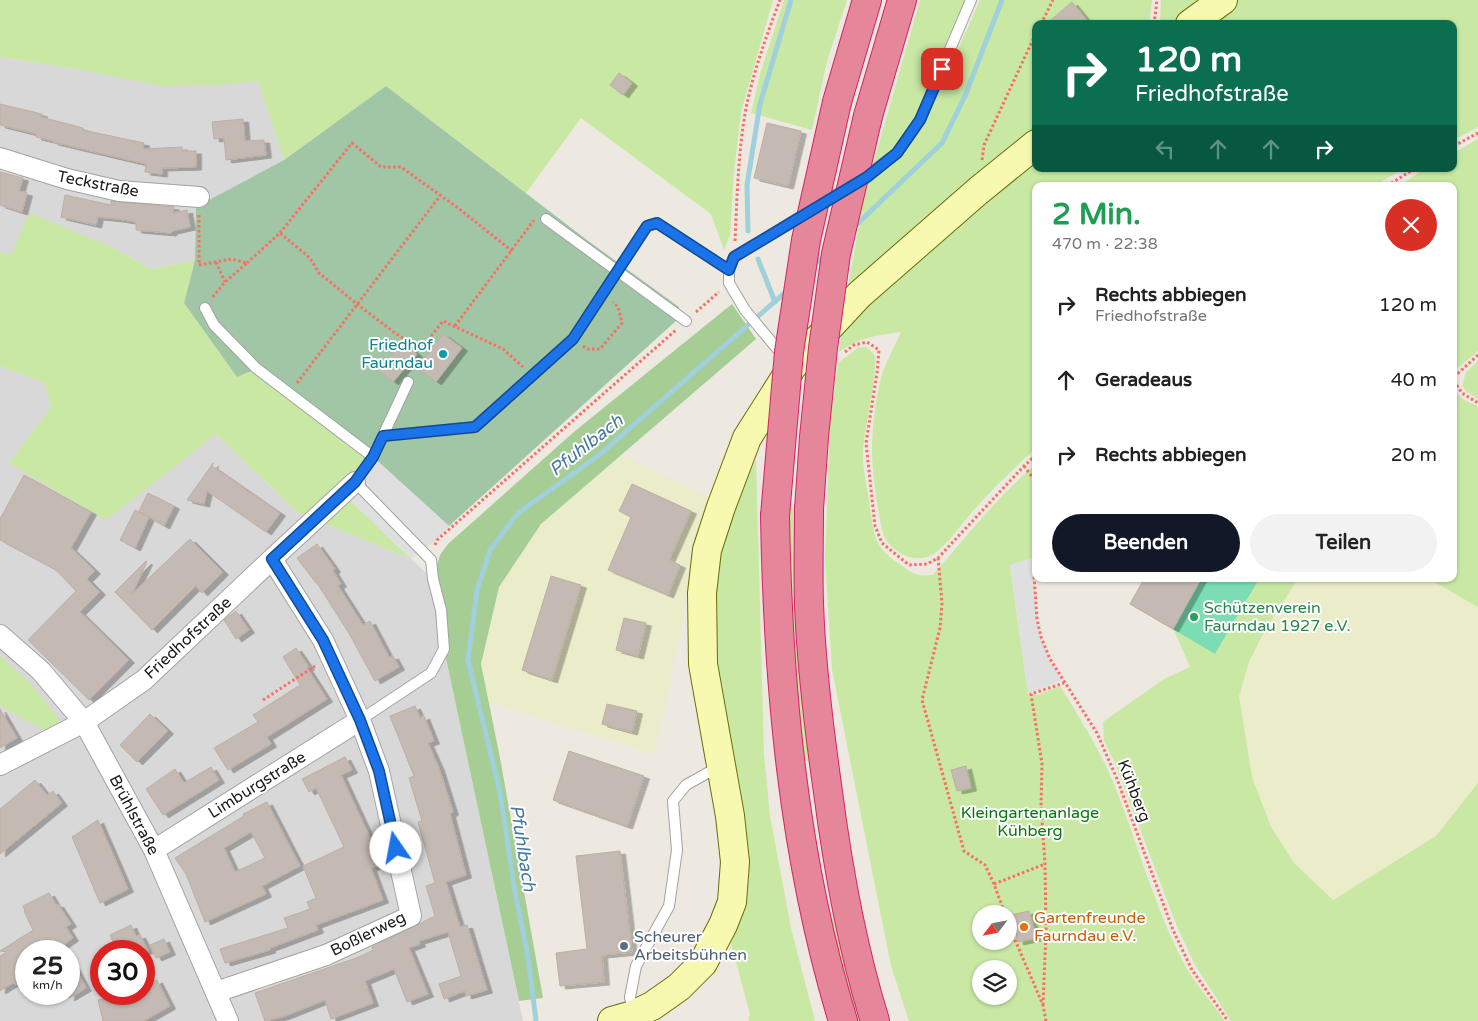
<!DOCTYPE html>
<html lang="de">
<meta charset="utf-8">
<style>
:root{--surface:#fff;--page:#f2f2f2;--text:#222;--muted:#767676;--accent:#111827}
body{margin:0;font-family:"Varela Round",sans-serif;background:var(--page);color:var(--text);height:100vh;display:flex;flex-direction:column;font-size:19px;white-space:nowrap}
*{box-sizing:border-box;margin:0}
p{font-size:16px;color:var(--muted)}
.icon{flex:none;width:28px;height:28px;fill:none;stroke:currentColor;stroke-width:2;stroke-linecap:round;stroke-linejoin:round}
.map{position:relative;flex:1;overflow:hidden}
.drawer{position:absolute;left:1032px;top:182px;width:425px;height:400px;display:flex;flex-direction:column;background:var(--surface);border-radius:10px;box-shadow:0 1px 4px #0004}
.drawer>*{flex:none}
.top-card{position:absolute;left:1032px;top:20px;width:425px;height:152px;border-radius:10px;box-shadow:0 1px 4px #0004;background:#0b6e4f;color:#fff;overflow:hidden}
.needle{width:32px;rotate:238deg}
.buttons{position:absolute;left:972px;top:905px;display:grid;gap:10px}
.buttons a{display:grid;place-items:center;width:45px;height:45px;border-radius:50%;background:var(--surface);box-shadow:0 1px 4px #0004;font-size:25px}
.speed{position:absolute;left:15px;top:940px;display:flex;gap:10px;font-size:25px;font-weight:700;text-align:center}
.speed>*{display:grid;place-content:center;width:65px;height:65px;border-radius:50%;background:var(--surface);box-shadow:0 1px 4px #0004;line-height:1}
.speed small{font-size:12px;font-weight:400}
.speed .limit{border:8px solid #d22;background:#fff;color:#111}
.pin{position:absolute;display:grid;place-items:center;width:42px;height:42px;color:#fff;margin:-21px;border-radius:10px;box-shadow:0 2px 8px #0006}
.me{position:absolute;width:55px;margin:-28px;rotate:348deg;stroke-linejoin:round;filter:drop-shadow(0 0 4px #0008)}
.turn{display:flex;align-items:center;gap:18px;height:105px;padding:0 20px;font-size:22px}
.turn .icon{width:65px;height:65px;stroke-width:2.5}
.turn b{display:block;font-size:35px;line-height:42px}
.lanes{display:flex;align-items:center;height:48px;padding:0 20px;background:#0003;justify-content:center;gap:25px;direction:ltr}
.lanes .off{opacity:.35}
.round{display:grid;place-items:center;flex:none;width:52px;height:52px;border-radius:26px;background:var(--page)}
.summary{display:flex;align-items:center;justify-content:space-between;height:85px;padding:0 20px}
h1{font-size:30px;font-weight:800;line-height:38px;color:#1e9e55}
.primary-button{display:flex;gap:10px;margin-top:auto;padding:10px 20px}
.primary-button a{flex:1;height:58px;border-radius:30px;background:var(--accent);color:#fff;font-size:20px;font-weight:800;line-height:58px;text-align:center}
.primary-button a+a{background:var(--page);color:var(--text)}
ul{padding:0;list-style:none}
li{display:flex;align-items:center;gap:15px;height:75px;padding:0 20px}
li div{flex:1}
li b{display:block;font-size:19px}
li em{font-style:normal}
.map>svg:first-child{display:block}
</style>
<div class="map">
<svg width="1478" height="1021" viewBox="0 0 1478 1021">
<defs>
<filter id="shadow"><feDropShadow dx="5.5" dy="3" stdDeviation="0" flood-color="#0004"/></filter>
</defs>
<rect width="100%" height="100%" fill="#ede8e0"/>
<path fill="#d9d8d8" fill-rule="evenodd" d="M0 57 76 69 258 81 284 160 196 207 195 260 151 269 110 246 11 256 0 252Z
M0 366 45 383 51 407 9 463 216 434 297 512 411 559 433 579 444 649 523 1021H0ZM26 951H69V994H26ZM101 951H144V994H101Z"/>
<path fill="#ebecca" d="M621 455 712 499 696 553 655 754 489 702 481 664 499 587 541 524Z
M1298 579H1429L1478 607V783L1436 836 1333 900 1294 863 1271 827 1252 777 1239 696 1249 662 1266 628Z"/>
<path fill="#c8e8a4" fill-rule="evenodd" d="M0 0H773L741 112 734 172 730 235 724 250 711 214 581 118 526 193 386 86 284 160 258 81 218 85 162 86 76 69 0 57Z
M784 0H847L827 61 812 130 751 113 760 74Z
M920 0H968L918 119 895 148 873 164Z
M980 0H1152L1149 24H1036V132L846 298 867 180 898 158 926 121Z
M1161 0H1212L1178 24H1160Z
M1237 0H1478V127L1454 140V24H1204Z
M1478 139V351L1454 371V186H1398L1425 169H1454V153Z
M1036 162V169H1403L1374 186H1036V448C1014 468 992 489 972 512 961 524 943 552 927 557 911 562 893 552 885 538 879 527 872 467 872 453 872 429 875 404 880 381 884 365 894 348 901 332 876 335 859 338 839 352L843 325 921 254Z
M29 213 110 246 151 269 195 260 184 303 237 377 256 368 373 457 344 494 411 559 297 512 216 434 106 520 9 463 51 407 45 383 0 366V252L11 255Z
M866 347C869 349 872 352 874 355 879 372 864 429 863 451 862 470 868 489 870 508 874 535 874 547 898 563 911 573 917 577 933 575 966 537 998 496 1036 464V556L1010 566 1028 694 1038 695 1060 686C1079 717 1099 748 1113 782 1138 843 1155 911 1187 969 1198 987 1213 1004 1225 1021H909L891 966 832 669 825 560 830 423 838 363 858 348ZM981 914H1009V941H981ZM981 969H1009V996H981Z
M1478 361V399L1467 392 1462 386 1466 372Z
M1454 391 1466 401 1478 406V607L1429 579H1454Z
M756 460 764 755 770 816 791 928 815 1021H748L750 1014 731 944 739 924 743 903 713 667 711 604 720 556 733 507Z
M788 507 796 508 799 646 810 760 800 763 789 645Z
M1259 579H1298L1266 628 1249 662 1239 696 1252 777 1271 827 1294 863 1333 900 1436 836 1478 783V1021H1231L1194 963 1176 924 1115 763 1104 741 1103 722 1164 679 1190 667 1174 630 1215 654Z
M0 656 29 682 60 721 44 730 0 706Z
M837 917 864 1021H853L826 919Z"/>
<path fill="#a6cd94" d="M732 304 756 339 541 524 499 587 481 664 500 758 543 998 519 1001 444 649 433 579 440 555 448 544 575 431Z"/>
<path fill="#a1c6a5" d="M386 86 587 240 679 307 677 320 449 526 373 457 256 369 237 377 184 303 195 260 196 207 284 160Z"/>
<path fill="#7cddb5" d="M1144 579H1259L1215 654 1130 604Z"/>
<path fill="#dfdfdf" d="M373 457 449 526 437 540 411 559 343 494Z
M1036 556 1034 575 1037 619 1041 637 1050 659 1062 680 1028 694 1010 565Z"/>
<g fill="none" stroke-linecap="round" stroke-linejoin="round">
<path stroke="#9fd0db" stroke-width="5" d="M854 227 942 143 965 96 1002 0
M748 231 747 185 760 104 791 0
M758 259 775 302
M812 267 826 254
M536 1021 528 956 515 892 500 792 468 660 477 590 490 550 518 513 598 456 788 290"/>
</g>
<path fill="#c4bab3" stroke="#beaea2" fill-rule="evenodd" filter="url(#shadow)" d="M1072 2 1090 24H1046Z
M619 73 632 83 623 95 610 85Z
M0 104 42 114 41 117 83 128V130L144 143 143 149 182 147V151H196V167L162 168V174L145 172 146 164 53 142V141L36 137 37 134 0 125Z
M243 119 245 141 264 140 266 155 226 160 224 138 214 139 212 122Z
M767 123 801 131 788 186 754 178Z
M0 172 23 178 19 191 27 193 22 212 0 205Z
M65 195 111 205V201L174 207 173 213 187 210 190 227 172 231 171 233 136 230V222L118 219 98 217 96 225 61 217Z
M443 334 462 348 436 382 417 368Z
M402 342 417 354 393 382 378 370Z
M213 463 212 466 280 513 266 532 207 491 204 504 187 500Z
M24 475 91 512 71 548 95 571 87 579 100 592 80 612 129 660 89 700 28 640 76 591 56 570 0 540V519Z
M632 484 691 511 669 560 680 565 668 595 608 570 631 517 619 511Z
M148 493 174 506 164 526 139 511Z
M135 510 149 517 135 548 120 540Z
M190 539 223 572 202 593 196 586 152 630 115 592 146 561 147 562 132 594Z
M317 544 335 569 333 571 341 584 338 586 363 625 370 621 389 657 393 656 399 667 375 681 350 635 317 583H316L297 558Z
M551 576 581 585 552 680 522 670Z
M1144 579H1201L1173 629 1130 604Z
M236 611 249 630 236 639 224 620Z
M624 618 646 623 638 656 616 650Z
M296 648 309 667 307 668 327 699 267 737 271 744 228 770 214 748 258 722 253 715 300 685 283 657Z
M607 704 637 711 632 732 602 724Z
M415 706 420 718 424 716 434 741 428 743 439 768 453 812 450 814 466 875 446 882 460 927 467 925 487 990 466 996 465 991 444 999 439 984 461 976 448 932 419 941 420 944 409 948 428 994 407 1002 394 969 365 981 373 1003 331 1019 325 1000 285 1016 265 1021 255 993 359 957 373 950 372 947 435 916 426 886 435 883 418 822 422 821 409 778 414 776 390 716Z
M0 709 17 738 0 748Z
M150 714 168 731 137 762 120 745Z
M569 751 644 776 627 826 553 800Z
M345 757 352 770 341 775 372 842H370L380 864 371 868 383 900 316 925 318 930 270 948V950L225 963 220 949 288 928 284 918 310 909 307 902 316 898 303 866 344 847 316 788 309 792 302 779Z
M966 766 971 788 957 791 951 770Z
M211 767 219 780 163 815 146 789 175 769 184 783Z
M35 780 47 795 53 791 62 803 0 854V809Z
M267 802 300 866 262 886 266 894 205 922 186 874 175 858 244 816 243 814ZM251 832 265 858 235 872 224 848Z
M98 820 128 889 100 903 72 837Z
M620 851 632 952 602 955 604 982 560 986 556 953 587 949 576 856Z
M49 893 56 905 58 904 71 924 66 927 73 938 63 945 66 951H26V978L15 985 13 983 0 991V956L7 952 0 951 33 930 24 911 25 910 23 906Z
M1029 911 1036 938 1018 942 1011 915Z
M131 925 136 936 140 935 148 951H102L115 946 110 935Z
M164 939 170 952 156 958 150 945Z
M69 957 86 988 69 998Z
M157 980 170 1006 144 1021H103L98 1000 126 994H144V986Z"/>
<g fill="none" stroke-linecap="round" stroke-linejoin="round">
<defs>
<path id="lane" d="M858 182 897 153 920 120 971 0
M546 219 686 321
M205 308 214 325 256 368 373 457
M784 357 745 310 729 283V270L734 257 846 189
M383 436 475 427 573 339 647 226 657 223 729 270
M360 720 431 673 444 649 441 610 433 579 431 560 355 482 373 457 408 382
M633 1014 630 997 636 966 669 906 677 850 673 801 686 785 720 766"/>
<path id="street" d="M0 158 67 179 119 191 199 197
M0 635 41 671 84 722 154 850 228 1021
M0 765 84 722 144 680 272 559 355 482
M154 850 360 720
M216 992 326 955 411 916 379 771 360 720 323 640 272 559"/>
<path id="secondary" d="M1190 24 1223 0
M612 1021 633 1015 652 1006 679 987 703 963 723 925 732 902 735 862 730 816 703 664 702 593 707 550 721 507 747 438 792 367 859 295 978 191 1036 144"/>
<path id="highway" d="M837 102 867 0
M868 116 902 0
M809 509C809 540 808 572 809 603 811 666 819 729 828 792 838 869 852 947 875 1021
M775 516C778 687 793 857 843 1021"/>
</defs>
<use href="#lane" stroke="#a2a2a2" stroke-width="12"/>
<use href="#street" stroke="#a2a2a2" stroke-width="22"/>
<use href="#secondary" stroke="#676f04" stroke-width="30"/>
<use href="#highway" stroke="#d52265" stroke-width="30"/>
<path stroke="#fa6e63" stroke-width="3" stroke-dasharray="2.5 2.5" stroke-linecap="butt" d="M1041 24 1053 0
M1154 24 1157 0
M1454 146 1478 133
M982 160 984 145 1036 33
M1387 186 1414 169
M199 215V265L232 259 247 263 225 282 211 299
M280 233 352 143 381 167H401L458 208 512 251
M735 241C737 198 738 156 745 114 752 75 766 37 780 0
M216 262 225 282
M247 263 280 233 310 258 319 273 357 304 395 333 421 349 443 321 503 349 523 367
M696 312 719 292
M455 326 534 220
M583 346 587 349H600L622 323 618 307 613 302
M845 352 854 345 867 342 879 350 877 373 866 443 875 526 882 543 909 565 927 564 938 558 1024 466 1036 455
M1454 377 1478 355
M1454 381 1462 393 1478 403
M297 383 440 196
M1024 466 1036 482
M435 545 437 540 676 330
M938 558 942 603 940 628 922 700 964 851 985 865 994 884 1005 914
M1036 567 1034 575 1037 619 1041 637 1050 659 1097 733 1117 779 1173 930 1192 970 1228 1021
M263 700 315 666
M994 884 1045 864
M1009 926 1043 1005 1046 1021
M1043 1005 1046 931 1045 864 1041 806 1042 764 1031 694 1064 683"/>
<use href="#lane" stroke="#fff" stroke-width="10"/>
<use href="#street" stroke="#fff" stroke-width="20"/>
<use href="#secondary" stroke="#f8f9b1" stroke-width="28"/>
<use href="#highway" stroke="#e6869b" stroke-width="28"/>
<defs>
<path id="highway-bridge" d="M809 509 814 437 823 348 836 254 868 116
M775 516 789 352 806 240 837 102"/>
</defs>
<use href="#highway-bridge" stroke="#d52265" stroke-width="30" stroke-linecap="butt"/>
<use href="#highway-bridge" stroke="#e6869b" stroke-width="28"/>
</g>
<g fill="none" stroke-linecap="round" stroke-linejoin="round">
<defs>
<path id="route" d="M396 848 379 771 360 720 323 640 272 559 355 482 373 457 383 436 475 427 573 339 647 226 657 223 729 270 734 257 867 177 897 153 920 120 942 69"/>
</defs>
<use href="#route" stroke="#114b97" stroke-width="12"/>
<use href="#route" stroke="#1a73e8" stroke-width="9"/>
</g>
<circle fill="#0f9aa8" stroke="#fff" stroke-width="2" cx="443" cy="354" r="5"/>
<circle fill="#2e9e5b" stroke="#fff" stroke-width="2" cx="1194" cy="617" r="5"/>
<circle fill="#e8710a" stroke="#fff" stroke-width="2" cx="1024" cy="927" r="5"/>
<circle fill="#5c6f8a" stroke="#fff" stroke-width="2" cx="624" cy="946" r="5"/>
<g text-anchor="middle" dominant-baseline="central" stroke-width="4" stroke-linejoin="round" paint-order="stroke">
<g font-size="16" fill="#1b1b1b" stroke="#fff">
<text transform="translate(98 184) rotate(11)">Teckstraße</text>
<text transform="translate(188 638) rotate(-43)">Friedhofstraße</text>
<text transform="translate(257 785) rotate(-32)">Limburgstraße</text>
<text transform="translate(1134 791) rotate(69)">Kühberg</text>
<text transform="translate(134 815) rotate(62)">Brühlstraße</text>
<text transform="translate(368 934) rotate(-26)">Boßlerweg</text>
</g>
<g font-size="16" fill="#0d838f" stroke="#fff" text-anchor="end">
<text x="433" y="345">Friedhof<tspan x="433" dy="18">Faurndau</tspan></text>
</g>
<g font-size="16" fill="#27864d" stroke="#fff" text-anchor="start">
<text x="1204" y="608">Schützenverein<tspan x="1204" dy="18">Faurndau 1927 e.V.</tspan></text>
</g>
<g font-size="16" fill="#0a7710" stroke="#fff">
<text x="1030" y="813">Kleingartenanlage<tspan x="1030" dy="18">Kühberg</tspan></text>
</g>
<g font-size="16" fill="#c56008" stroke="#fff" text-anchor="start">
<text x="1034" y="918">Gartenfreunde<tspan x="1034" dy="18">Faurndau e.V.</tspan></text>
</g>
<g font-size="16" fill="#4e5e75" stroke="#fff" text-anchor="start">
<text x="634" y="937">Scheurer<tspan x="634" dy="18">Arbeitsbühnen</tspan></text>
</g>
<g font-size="18" font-style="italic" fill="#4577a2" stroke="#fff">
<text transform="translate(586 445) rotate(-38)">Pfuhlbach</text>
<text transform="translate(523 848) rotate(81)">Pfuhlbach</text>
</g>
</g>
</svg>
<div class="buttons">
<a><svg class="needle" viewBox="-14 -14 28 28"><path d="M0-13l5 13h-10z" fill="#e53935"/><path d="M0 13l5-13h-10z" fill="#767676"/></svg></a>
<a><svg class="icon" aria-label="layers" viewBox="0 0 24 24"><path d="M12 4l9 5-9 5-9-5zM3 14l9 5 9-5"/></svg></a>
</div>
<div class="speed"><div>25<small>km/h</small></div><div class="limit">30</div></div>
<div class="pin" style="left:942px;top:69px;background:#d93025"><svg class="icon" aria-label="arrive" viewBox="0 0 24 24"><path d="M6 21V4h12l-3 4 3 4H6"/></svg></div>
<svg class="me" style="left:396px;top:848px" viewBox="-20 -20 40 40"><circle r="19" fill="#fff"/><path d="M0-13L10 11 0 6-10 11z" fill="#1a73e8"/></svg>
<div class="top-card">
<div class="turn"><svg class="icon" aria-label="right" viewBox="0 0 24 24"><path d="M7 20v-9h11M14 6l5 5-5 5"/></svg><div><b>120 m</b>Friedhofstraße</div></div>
<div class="lanes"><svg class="icon off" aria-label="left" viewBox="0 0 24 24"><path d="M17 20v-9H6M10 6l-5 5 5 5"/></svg><svg class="icon off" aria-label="ahead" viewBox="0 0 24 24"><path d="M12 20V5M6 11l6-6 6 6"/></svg><svg class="icon off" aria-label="ahead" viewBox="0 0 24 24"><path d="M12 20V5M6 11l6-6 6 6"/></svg><svg class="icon" aria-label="right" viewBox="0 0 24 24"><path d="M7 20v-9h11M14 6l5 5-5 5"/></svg></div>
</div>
<section class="drawer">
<div class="summary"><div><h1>2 Min.</h1><p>470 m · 22:38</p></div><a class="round" style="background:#d93025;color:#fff"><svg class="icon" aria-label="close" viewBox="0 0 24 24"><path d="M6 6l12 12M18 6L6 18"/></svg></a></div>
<ul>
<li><svg class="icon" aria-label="right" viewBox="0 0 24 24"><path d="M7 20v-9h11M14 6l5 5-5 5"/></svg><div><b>Rechts abbiegen</b><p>Friedhofstraße</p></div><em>120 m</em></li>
<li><svg class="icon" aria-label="ahead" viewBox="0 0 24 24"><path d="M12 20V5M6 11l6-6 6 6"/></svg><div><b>Geradeaus</b></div><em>40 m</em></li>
<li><svg class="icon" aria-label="right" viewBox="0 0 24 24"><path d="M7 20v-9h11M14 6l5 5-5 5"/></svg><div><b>Rechts abbiegen</b></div><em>20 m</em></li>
</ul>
<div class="primary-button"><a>Beenden</a><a>Teilen</a></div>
</section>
</div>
